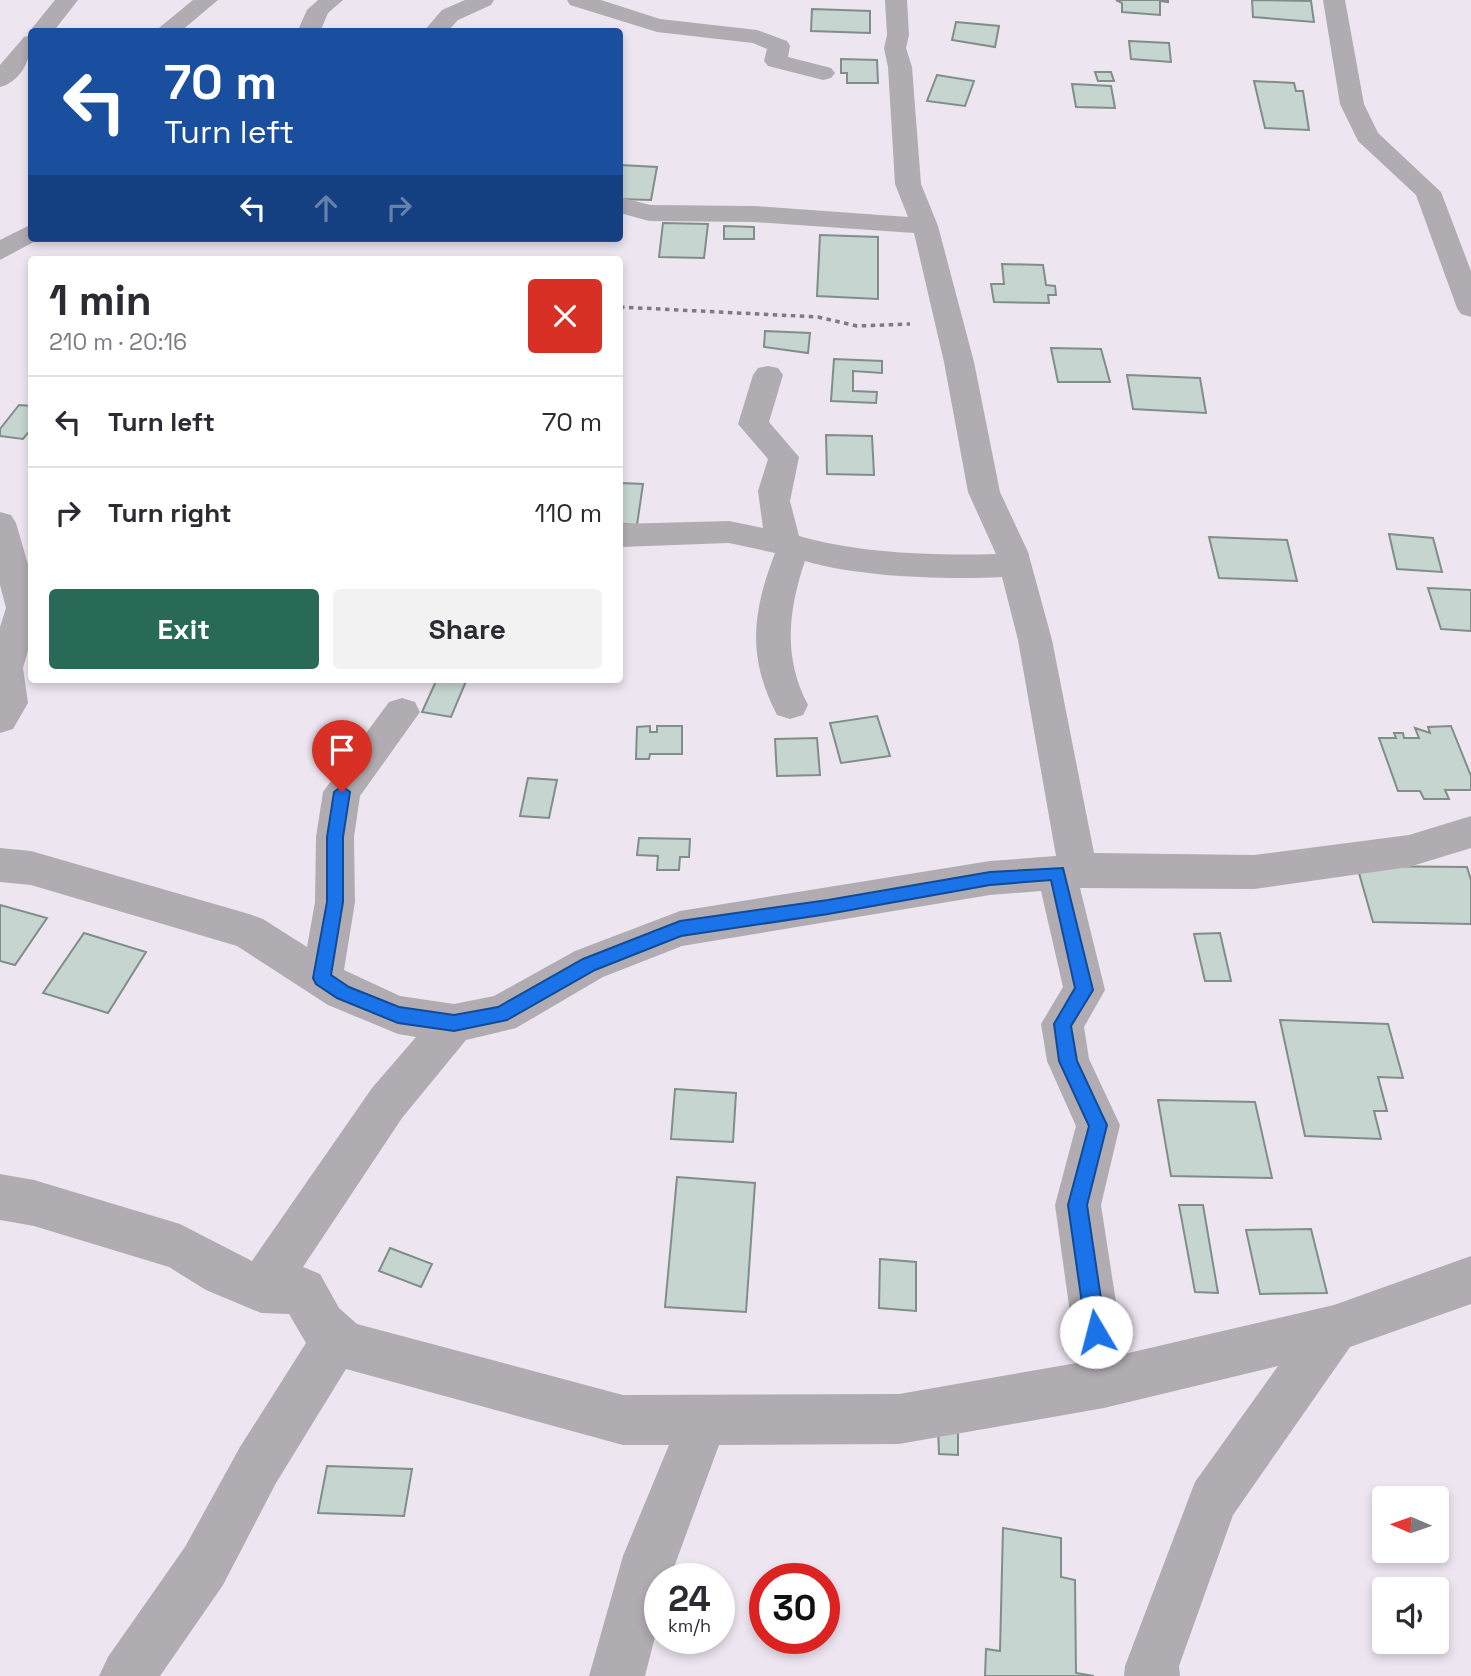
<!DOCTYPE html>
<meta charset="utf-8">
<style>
:root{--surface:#fff;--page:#f2f2f3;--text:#2b2b33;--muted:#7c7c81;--line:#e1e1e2;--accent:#296957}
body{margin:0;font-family:"Space Grotesk",sans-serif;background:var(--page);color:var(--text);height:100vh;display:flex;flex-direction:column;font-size:26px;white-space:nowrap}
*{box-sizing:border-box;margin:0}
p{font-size:23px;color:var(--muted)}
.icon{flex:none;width:38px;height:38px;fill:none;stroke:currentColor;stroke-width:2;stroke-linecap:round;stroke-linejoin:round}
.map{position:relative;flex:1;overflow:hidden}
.panel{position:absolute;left:28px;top:256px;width:595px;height:427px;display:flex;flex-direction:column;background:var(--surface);border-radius:7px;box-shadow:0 4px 10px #0003}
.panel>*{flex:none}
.top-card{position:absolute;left:28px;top:28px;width:595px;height:214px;border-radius:7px;box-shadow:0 4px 10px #0003;background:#1a4fa0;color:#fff;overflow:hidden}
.needle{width:46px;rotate:272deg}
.fabs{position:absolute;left:1372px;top:1486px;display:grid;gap:14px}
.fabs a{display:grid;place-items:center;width:77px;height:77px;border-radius:7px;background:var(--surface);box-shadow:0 4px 10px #0003;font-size:35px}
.speed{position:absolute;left:644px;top:1563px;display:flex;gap:14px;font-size:35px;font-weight:700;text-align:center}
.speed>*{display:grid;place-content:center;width:91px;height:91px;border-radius:50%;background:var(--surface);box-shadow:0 4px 10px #0003;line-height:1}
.speed small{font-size:18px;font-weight:400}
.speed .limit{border:10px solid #d22;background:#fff;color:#111}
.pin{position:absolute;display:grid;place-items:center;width:60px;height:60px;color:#fff;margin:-72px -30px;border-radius:50% 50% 50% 0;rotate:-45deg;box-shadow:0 0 7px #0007}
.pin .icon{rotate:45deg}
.me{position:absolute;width:77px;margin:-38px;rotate:352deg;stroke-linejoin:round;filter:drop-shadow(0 0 5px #0008)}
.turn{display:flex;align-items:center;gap:24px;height:147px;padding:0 21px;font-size:32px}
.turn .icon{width:91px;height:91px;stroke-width:2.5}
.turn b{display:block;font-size:49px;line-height:60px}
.lanes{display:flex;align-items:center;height:66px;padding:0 21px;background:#0003;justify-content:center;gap:35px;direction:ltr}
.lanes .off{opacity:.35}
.round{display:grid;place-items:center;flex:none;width:74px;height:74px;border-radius:7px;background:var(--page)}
.head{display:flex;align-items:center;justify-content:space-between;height:119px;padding:0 21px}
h1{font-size:42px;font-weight:700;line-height:52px}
.primary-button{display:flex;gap:14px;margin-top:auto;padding:14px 21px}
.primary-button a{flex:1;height:80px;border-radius:7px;background:var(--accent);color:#fff;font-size:28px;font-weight:700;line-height:80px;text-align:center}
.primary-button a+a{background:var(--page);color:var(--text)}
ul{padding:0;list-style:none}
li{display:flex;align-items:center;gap:21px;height:91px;padding:0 21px;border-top:2px solid var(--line)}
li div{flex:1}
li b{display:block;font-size:26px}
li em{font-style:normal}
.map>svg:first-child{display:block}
</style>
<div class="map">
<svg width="1471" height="1676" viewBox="0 0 1471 1676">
<rect width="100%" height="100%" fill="#ede5f0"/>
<path fill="#c6d5d0" stroke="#808e89" stroke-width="2" d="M1116 0H1168V2L1160 1V15L1122 12V3Z
M1252 0 1311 1 1314 22 1253 17Z
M812 9 870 11V33L811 31Z
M956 22 999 26 995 47 952 40Z
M1129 41 1169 43 1171 62 1131 59Z
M841 59 877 60 878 83H847V73H841Z
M1095 72H1111L1114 81H1098Z
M937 75 974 81 965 106 927 101Z
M1254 81 1294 83 1296 91H1303L1309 130 1265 128Z
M1072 84 1111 86 1115 108 1076 107Z
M620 165 657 167 651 200 620 199Z
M663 223 708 224 704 258 659 257Z
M724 226 754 227V239H724Z
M820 235 878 237V299L817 296Z
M1002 264 1043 265 1046 285 1055 286 1056 295H1048L1049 303 994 302 991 284H1004Z
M765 331 810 333 808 353 764 347Z
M1051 348 1101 349 1110 382H1058Z
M834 359 882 361V373L853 371V391L877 392 876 403 831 401Z
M1127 375 1200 378 1206 413 1133 409Z
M19 405 32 406V428L23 439 0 436V429Z
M826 435 872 436 874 475 827 474Z
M620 483 643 484 637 525 620 524Z
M1389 534 1433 538 1442 572 1397 569Z
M1209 537 1287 540 1297 581 1219 578Z
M1428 588 1471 590V631L1441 629Z
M437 679H467L451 717 422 712Z
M877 716 890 756 841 763 830 723Z
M650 726V732H657V726H682V754H650L649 759H636L637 727Z
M1451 726 1471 776V790H1445L1449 799H1424L1420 791H1398L1379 738H1396L1394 733H1403L1404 738H1419L1415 728 1430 733 1428 727Z
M817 738 820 775 777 776 775 739Z
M528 778 557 780 549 818 520 816Z
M639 838 690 839 689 857H680L679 870H657L658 856 637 855Z
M1357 866 1467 867 1471 880V924L1373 922Z
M0 905 47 918 15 965 0 961Z
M84 933 146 952 108 1013 43 993Z
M1220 933 1231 981H1205L1194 934Z
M1280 1020 1388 1024 1403 1078 1378 1077 1387 1111H1374L1381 1139 1305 1136Z
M675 1089 736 1093 733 1142 671 1139Z
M1158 1100 1255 1102 1272 1178 1171 1176Z
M677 1177 755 1183 746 1312 665 1307Z
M1179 1205H1203L1218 1293 1195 1292Z
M1311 1229 1327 1293 1260 1294 1246 1230Z
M390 1248 432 1264 421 1287 379 1271Z
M880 1259 916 1262V1311L879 1308Z
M938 1427 958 1428V1455L939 1454Z
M327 1466 412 1469 404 1516 318 1513Z
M1003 1528 1061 1538V1577L1075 1580 1076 1673 1094 1676H985L986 1649 1000 1651Z"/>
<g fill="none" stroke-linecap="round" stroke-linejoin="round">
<path stroke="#807a82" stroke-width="3.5" stroke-dasharray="4.5 4.5" stroke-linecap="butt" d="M620 307 818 317 857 326 910 324"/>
<path fill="#b0acb1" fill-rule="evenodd" d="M55 0H78L53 32H32V35L30 32 33 27Z
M193 0H218L180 32H154Z
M318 0H343L328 13 320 32H297L307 10Z
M465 0H494L491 5 458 20 447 32H423L442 10Z
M567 0H601L660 19 757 30 787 41 790 46 788 57 831 68 835 73 831 78 823 80 768 66 764 61 767 49 753 43 657 32 570 5Z
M885 0H907L909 35 906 48 912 67 921 184 938 226 974 362 1000 492 1028 552 1052 640 1094 853 1254 855 1409 835 1471 816V848L1409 867 1254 889 1080 888 1105 990 1084 1027 1089 1059 1120 1125 1101 1205 1124 1354 1334 1305 1471 1256V1304L1350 1347 1233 1515 1179 1666 1180 1676H1124L1125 1666 1195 1482 1278 1366 1104 1408 899 1444 719 1445 670 1578H660V1617L645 1676H589L623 1556 669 1445H623L346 1369 276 1483 223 1585 160 1676H99L108 1657 185 1547 240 1447 306 1343 289 1314 261 1313 206 1290 169 1267 34 1226 0 1220V1174L34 1180 180 1224 252 1261 372 1088 416 1037 398 1034 328 1005 237 946 31 885 0 882V848L31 851 249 914 263 919 307 947 315 902 316 837 323 792 389 702 402 698 415 702 420 712 360 796 354 837 355 902 344 970 400 996 454 1004 494 996 575 951 680 911 990 861 1056 856 1018 640 1002 577C946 580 858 577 805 561 788 611 783 658 808 705L803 715 790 719 777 715C747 657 752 613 775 553L729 543 620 547V524L729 521 763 528 758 491 768 459 738 424 753 375 758 368 768 366 778 368 783 375 769 422 799 457 790 501 799 536C857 553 935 556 996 554L968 492 944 362 914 233 754 222 649 221 620 213V197L650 205 754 206 908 217 895 184 888 67 884 48 887 35ZM1041 891 1063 987 1041 1024 1047 1061 1076 1126 1055 1205 1077 1363 899 1394 623 1395 357 1324 339 1308 320 1274 303 1267 402 1118 466 1040 516 1028 603 977 682 946 990 895Z
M1323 0H1345L1364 104 1378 133 1441 192 1471 271V317L1461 314 1457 308 1416 195 1358 141 1340 104Z
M32 35C32 56 23 81 0 87V65L24 37Z
M32 224V238H41L0 260V240Z
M0 512 11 515 16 523 32 578V637L23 668 28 703 13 729 0 733V627L6 608 0 585Z"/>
</g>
<path fill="#1a73e8" stroke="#114b97" stroke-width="2" d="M342 786 350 792 343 837V902L331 975 349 987 399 1007 454 1015 498 1007 583 959 680 921 828 900 990 872 1063 868 1093 990 1071 1026 1077 1061 1107 1125 1087 1205 1106 1332 1103 1339 1096 1342 1089 1339 1086 1332 1068 1205 1089 1126 1059 1061 1054 1024 1075 988 1051 880 990 885 828 914 681 936 595 970 507 1020 454 1031 398 1023 337 998 316 984 313 978 327 902V837L334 792Z"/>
</svg>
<div class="fabs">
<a><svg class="needle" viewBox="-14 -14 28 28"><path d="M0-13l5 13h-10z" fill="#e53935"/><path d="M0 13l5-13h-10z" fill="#7c7c81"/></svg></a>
<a><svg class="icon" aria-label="sound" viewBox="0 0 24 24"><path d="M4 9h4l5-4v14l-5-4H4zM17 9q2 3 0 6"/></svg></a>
</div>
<div class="speed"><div>24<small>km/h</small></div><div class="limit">30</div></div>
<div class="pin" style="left:342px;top:792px;background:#d93025"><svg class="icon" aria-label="arrive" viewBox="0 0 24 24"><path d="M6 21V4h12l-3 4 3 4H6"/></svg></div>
<svg class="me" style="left:1096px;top:1332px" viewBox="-20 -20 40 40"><circle r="19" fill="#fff"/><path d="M0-13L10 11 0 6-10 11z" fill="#1a73e8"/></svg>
<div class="top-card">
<div class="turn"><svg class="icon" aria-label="left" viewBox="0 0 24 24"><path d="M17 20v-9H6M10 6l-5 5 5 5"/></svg><div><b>70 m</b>Turn left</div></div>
<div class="lanes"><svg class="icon" aria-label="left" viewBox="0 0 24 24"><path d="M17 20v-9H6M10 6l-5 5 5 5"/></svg><svg class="icon off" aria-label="ahead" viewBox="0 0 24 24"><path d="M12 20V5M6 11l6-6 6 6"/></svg><svg class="icon off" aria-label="right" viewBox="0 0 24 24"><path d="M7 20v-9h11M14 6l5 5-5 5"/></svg></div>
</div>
<section class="panel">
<div class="head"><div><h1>1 min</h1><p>210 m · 20:16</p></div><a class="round" style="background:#d93025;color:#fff"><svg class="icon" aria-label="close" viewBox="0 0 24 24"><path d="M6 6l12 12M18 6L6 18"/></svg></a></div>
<ul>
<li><svg class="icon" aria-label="left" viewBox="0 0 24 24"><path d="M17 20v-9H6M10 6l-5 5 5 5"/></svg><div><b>Turn left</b></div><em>70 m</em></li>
<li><svg class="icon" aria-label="right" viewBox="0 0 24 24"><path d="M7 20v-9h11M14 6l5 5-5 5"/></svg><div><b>Turn right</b></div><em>110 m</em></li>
</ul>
<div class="primary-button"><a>Exit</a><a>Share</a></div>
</section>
</div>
